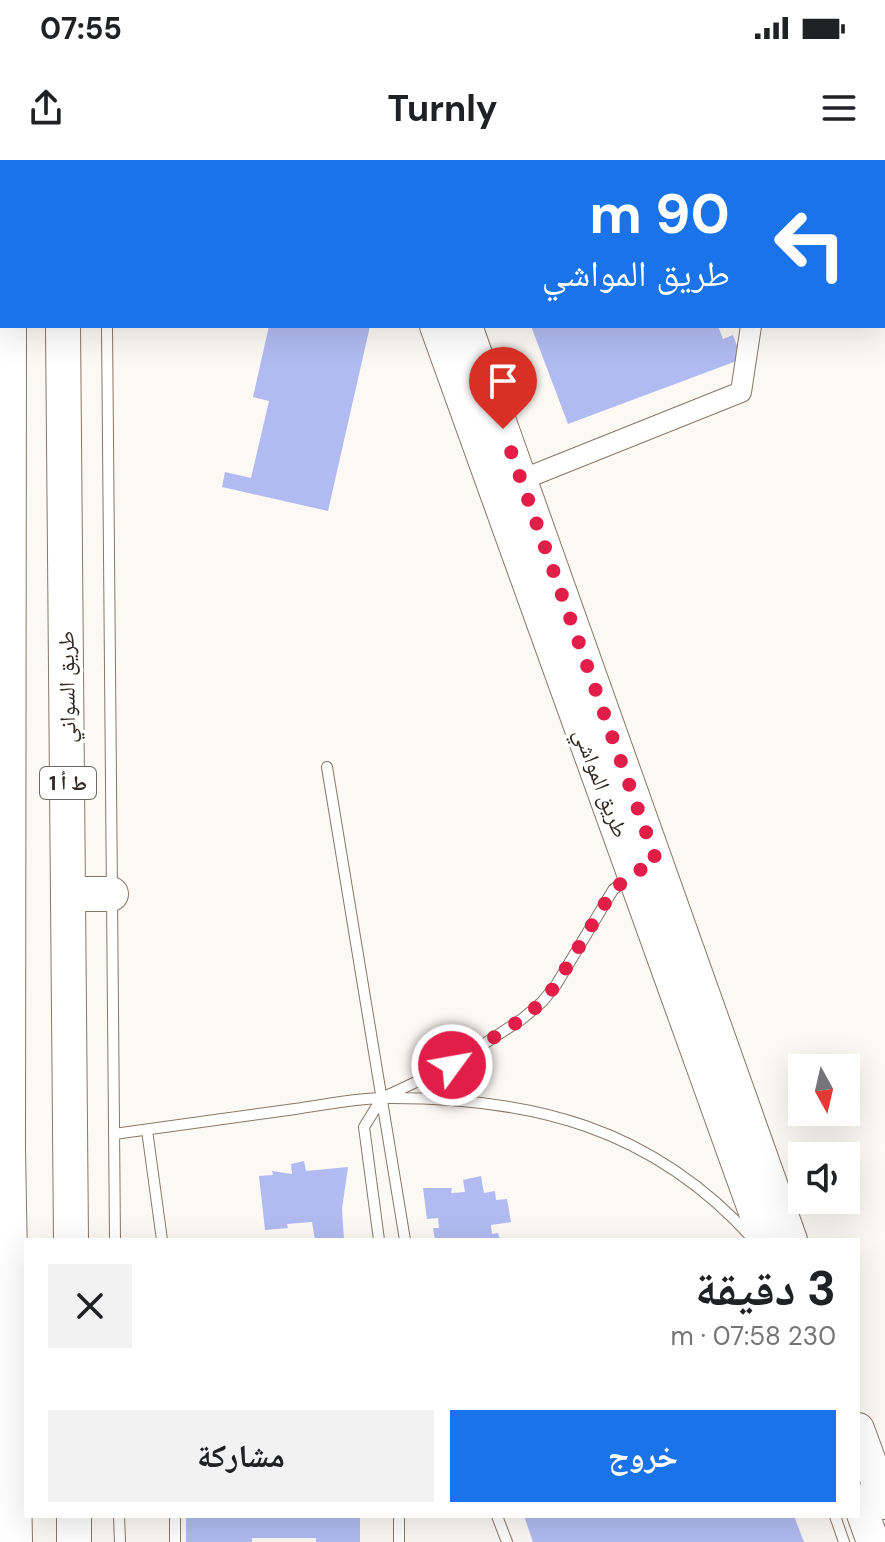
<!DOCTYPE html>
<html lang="ar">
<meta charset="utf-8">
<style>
:root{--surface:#fff;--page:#f2f2f2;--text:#202124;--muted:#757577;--accent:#1a73e8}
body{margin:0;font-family:"DM Sans","Noto Naskh Arabic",sans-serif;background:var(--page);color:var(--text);direction:rtl;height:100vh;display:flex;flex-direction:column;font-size:30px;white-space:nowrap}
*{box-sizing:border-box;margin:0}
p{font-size:26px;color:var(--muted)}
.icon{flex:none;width:44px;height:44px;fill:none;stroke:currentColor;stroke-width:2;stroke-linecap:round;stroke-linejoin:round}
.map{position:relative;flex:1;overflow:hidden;direction:ltr}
.details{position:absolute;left:24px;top:1078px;width:836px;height:280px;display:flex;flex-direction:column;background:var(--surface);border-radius:0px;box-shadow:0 8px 32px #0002;direction:rtl}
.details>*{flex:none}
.top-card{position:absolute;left:0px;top:0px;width:886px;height:168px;box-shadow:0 8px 32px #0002;direction:rtl;background:#1a73e8;color:#fff;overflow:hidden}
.needle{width:52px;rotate:172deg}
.tools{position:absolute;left:788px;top:894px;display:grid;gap:16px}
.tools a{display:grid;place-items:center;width:72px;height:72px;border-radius:0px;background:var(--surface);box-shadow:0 8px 32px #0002;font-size:40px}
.pin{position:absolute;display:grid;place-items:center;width:68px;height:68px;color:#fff;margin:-82px -34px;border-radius:50% 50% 50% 0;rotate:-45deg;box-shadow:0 0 8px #0007}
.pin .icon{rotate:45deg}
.me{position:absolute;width:88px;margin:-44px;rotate:58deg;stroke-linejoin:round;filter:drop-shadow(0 0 6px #0008)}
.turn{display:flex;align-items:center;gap:28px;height:168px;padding:0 24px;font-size:36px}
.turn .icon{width:104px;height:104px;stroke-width:2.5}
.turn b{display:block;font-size:56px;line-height:68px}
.round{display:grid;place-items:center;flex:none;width:84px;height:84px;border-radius:0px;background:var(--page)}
.head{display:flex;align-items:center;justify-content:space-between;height:136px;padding:0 24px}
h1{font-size:48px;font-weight:700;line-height:60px}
.primary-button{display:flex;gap:16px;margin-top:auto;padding:16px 24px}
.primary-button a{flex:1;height:92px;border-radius:0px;background:var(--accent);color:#fff;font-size:32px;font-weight:700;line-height:92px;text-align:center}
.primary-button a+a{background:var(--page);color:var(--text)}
.status{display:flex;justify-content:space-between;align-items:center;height:56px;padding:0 40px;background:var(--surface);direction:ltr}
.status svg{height:22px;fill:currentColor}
header{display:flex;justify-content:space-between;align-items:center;height:104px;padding:0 24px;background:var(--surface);font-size:36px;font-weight:700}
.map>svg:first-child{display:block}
</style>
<div class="status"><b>07:55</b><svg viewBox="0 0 49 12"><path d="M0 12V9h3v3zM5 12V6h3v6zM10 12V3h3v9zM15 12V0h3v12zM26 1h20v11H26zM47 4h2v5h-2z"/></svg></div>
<header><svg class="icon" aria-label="menu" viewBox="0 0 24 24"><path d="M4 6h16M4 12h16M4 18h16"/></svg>Turnly<svg class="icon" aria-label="share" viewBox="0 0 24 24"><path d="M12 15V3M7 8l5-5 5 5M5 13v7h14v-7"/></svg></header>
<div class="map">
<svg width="885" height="1382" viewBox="0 0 885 1382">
<rect width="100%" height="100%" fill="#fcf8f4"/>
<path fill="#b2bbf1" d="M269 166H370L328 351 222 327 225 312 251 318 269 241 253 237Z
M531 166H718L723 179 733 175 742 199 568 264Z
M304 1001 306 1011 348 1007 342 1049 344 1080H315L312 1062 287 1064 288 1068 265 1070 259 1016 273 1015 272 1011 292 1014 291 1004Z
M481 1016 484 1033 495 1031 496 1040 507 1039 511 1062 491 1065 492 1074 498 1073 500 1080H435L433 1068H439L438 1058 427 1059 423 1028H452L451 1033 465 1032 463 1020Z
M186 1356H360V1382H316V1378H252V1382H186Z
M524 1356H794L804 1382H533Z"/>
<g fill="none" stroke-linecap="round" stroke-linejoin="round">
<defs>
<path id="service" d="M106 0V2
M107 166 115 1080
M327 607 405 1080
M147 970 162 1080
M114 974C174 966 234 958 295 949 324 945 356 938 385 938 531 937 652 967 753 1079
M379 1080 364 967 382 938 452 905 522 859 542 842 556 825 613 730 630 716
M119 1356 120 1382
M497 1356 507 1382
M835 1356 844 1382
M175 1382V1356
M399 1382V1356"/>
<path id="minor" d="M778 2V0
M521 320 741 232 751 166"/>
<path id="primary" d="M376 0 377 2
M407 0 408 2
M436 166 765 1080
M466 166 791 1080
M858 1269 885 1343
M858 1340 873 1382"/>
<path id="trunk" d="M8 0V2
M61 0V2
M9 166 8 988 15 1382
M63 166 71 1080
M69 734H111
M74 1356V1382"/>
</defs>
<use href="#service" stroke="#897767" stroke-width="12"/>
<use href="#minor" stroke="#897767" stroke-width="22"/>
<use href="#primary" stroke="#897767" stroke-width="34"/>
<use href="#trunk" stroke="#897767" stroke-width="36"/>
<use href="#service" stroke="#fff" stroke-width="10"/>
<use href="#minor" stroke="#fff" stroke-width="20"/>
<use href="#primary" stroke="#fff" stroke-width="32"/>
<use href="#trunk" stroke="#fff" stroke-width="34"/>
</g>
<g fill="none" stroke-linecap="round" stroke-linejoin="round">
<path stroke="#e11d48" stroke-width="14" stroke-dasharray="0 25.2" d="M452 905 522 859 542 842 556 825 613 730 635 712 657 703 503 269"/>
</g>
<g text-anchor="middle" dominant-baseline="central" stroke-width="7" stroke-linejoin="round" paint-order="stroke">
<rect fill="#fff" stroke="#6e6864" stroke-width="2" x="40" y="607" width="56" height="32" rx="6"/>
<g font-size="20" font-weight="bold" fill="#302821">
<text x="68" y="623">ط أ 1</text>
</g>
<g font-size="22" fill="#302821" stroke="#fff">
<text transform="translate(67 527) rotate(-91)">طريق السواني</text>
<text transform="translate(601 623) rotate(69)">طريق المواشي</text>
</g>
</g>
</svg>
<div class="tools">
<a><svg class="needle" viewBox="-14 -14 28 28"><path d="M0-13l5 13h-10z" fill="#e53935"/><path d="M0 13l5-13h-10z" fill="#757577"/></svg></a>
<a><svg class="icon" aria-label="sound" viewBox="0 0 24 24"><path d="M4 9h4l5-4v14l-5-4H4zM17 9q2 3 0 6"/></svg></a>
</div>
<div class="pin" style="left:503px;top:269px;background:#d93025"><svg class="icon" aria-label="arrive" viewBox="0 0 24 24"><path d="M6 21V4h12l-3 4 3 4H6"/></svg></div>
<svg class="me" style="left:452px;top:905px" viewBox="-20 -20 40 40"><circle r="17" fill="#e11d48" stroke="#fff" stroke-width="3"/><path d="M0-11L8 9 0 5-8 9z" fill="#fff"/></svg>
<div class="top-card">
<div class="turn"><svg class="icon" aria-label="left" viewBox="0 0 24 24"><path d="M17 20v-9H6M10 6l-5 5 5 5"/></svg><div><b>90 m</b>طريق المواشي</div></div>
</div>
<section class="details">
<div class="head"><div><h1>3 دقيقة</h1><p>230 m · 07:58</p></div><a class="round"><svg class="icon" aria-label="close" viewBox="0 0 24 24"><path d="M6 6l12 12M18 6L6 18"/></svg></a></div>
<div class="primary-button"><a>خروج</a><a>مشاركة</a></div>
</section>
</div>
